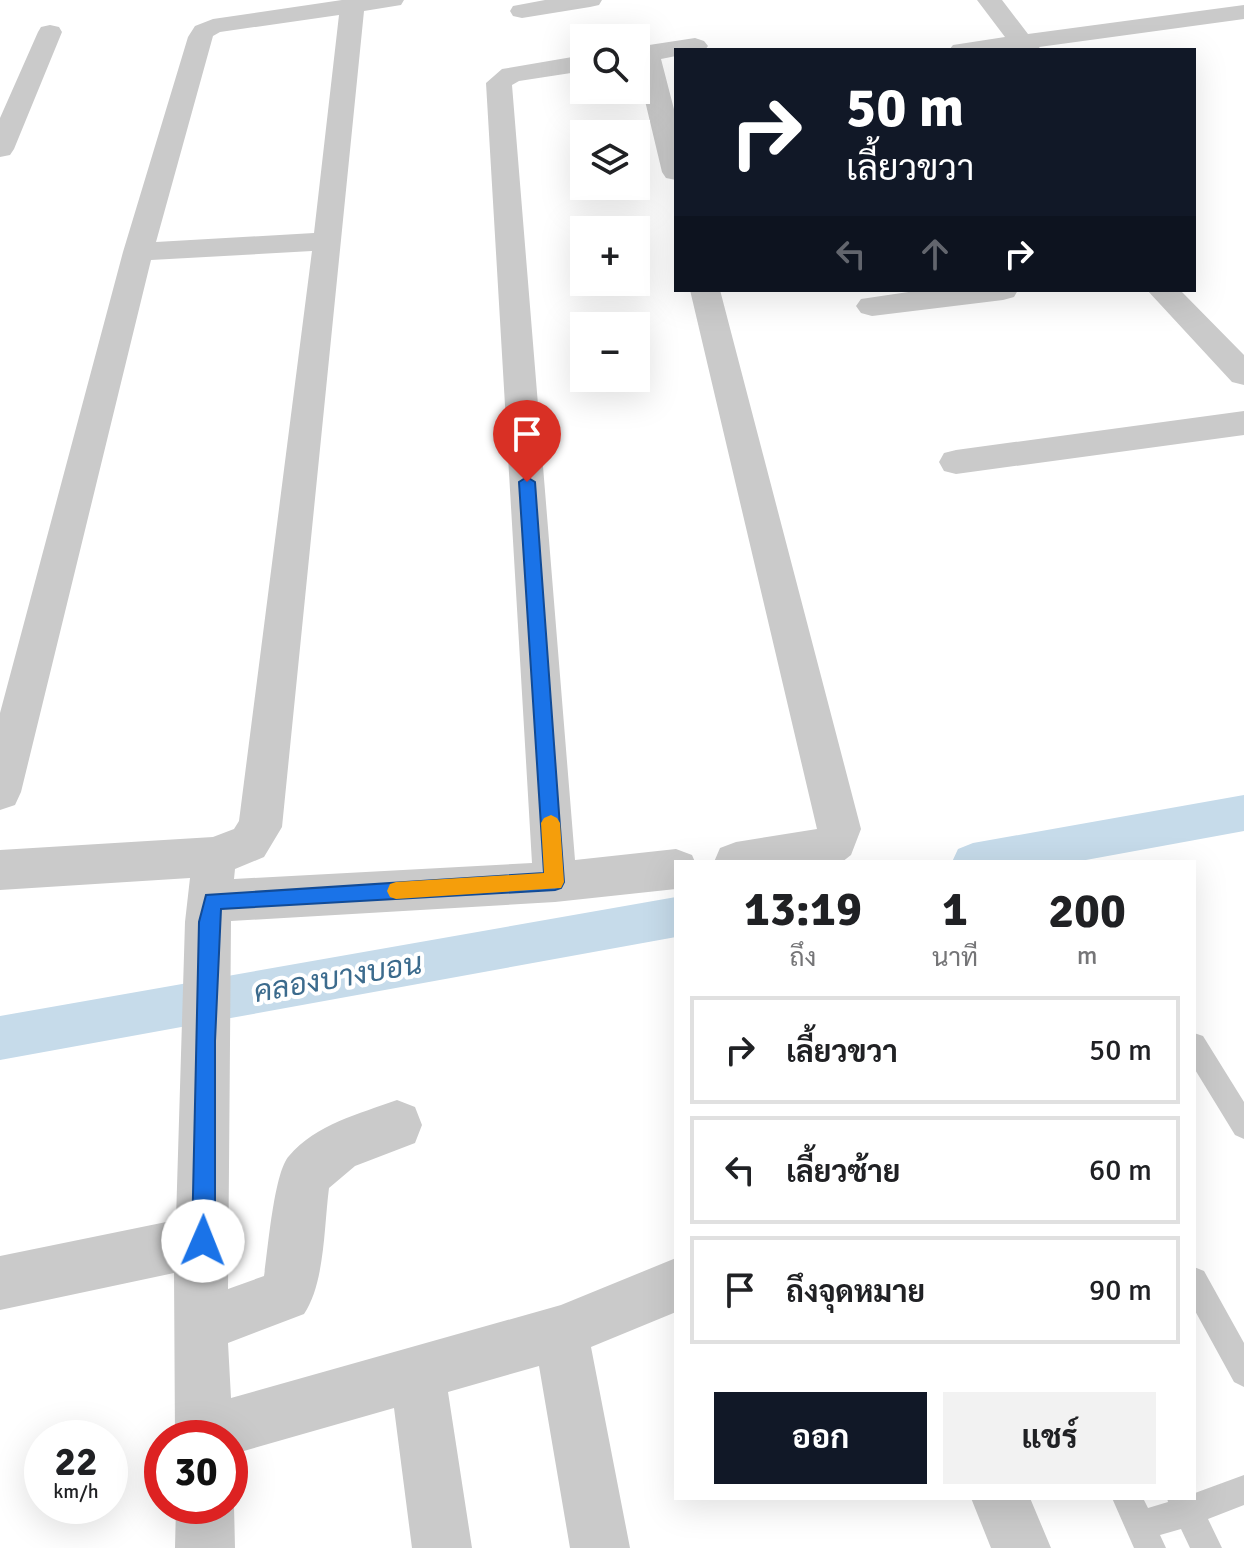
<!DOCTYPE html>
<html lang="th">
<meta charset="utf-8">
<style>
:root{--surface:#fff;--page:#f2f2f2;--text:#202124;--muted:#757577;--line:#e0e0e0;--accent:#111827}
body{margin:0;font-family:Signika,Sarabun,sans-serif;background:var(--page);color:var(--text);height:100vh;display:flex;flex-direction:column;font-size:30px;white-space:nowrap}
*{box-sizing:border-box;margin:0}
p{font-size:26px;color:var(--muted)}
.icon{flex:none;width:44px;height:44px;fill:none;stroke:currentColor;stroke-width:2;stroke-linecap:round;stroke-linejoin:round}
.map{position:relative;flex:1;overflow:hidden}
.details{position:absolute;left:674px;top:860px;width:522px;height:640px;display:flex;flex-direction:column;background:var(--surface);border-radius:0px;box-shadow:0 8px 32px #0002}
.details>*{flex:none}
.guide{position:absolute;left:674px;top:48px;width:522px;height:244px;border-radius:0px;box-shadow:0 8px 32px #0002;background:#111827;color:#fff;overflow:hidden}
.buttons{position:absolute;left:570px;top:24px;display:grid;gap:16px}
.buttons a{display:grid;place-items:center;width:80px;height:80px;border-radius:0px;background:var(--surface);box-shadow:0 8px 32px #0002;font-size:40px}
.speed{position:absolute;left:24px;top:1420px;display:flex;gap:16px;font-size:40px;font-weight:700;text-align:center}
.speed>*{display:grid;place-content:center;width:104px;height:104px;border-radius:50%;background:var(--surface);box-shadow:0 8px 32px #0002;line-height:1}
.speed small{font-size:20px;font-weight:400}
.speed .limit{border:12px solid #d22;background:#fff;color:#111}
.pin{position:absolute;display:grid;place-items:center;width:68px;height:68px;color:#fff;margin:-82px -34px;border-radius:50% 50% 50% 0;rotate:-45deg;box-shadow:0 0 8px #0007}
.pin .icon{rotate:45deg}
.me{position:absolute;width:88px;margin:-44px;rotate:1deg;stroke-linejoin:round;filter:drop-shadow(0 0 6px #0008)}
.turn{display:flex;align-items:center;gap:28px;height:168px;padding:0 40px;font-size:36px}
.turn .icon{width:104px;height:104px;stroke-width:2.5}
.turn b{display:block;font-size:56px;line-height:68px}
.lanes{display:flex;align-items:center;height:76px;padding:0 40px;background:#0003;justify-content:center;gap:40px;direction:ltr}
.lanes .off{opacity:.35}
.eta{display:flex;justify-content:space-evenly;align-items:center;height:136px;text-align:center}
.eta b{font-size:48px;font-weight:700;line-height:56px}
.cta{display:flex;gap:16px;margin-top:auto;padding:16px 40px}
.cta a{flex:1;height:92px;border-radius:0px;background:var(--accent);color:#fff;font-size:32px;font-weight:700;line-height:92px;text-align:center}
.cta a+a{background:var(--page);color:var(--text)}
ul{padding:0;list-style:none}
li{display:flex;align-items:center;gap:24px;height:108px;margin:0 16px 12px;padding:0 24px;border:4px solid var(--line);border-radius:0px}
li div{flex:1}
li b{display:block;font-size:30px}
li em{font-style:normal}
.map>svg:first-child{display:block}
</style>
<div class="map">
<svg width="1244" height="1548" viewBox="0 0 1244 1548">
<rect width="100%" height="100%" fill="#fff"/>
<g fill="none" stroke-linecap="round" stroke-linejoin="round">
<path fill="#c6dbea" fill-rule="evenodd" d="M1244 795V831L1075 862H952L958 849 973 843Z
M676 897V937L0 1060V1016Z"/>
<path fill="#cacaca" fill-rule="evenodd" d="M1194 1033 1203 1036 1244 1102V1139L1235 1135 1194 1068Z
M1194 1267 1204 1271 1244 1343V1387L1234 1382 1194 1309Z
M1244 1475V1505L1208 1519 1222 1548H1190L1181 1529 1160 1535 1166 1548H1134L1112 1498H1143L1148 1508 1168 1502 1167 1498H1194V1490L1195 1493Z"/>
<path fill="#cacaca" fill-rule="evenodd" d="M342 0H404L401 5 364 11 282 827 264 857 235 869 234 879 532 863 486 83 502 69 584 55V71L519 81 512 85 575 860 676 849 692 855 695 862H676V889L555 902 231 921 228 1289 264 1276C268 1250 274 1172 289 1156 316 1124 359 1114 397 1100L415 1107 422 1125 415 1143 355 1166 329 1188C324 1226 325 1283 304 1314L228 1343 231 1398 561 1305 676 1258V1312L591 1347 630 1548H570L539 1366 448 1392 472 1548H412L394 1408 230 1455V1438H175L174 1273 0 1310V1256L176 1220 185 922 190 878 0 890V850L213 837 234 829 239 821 312 251 151 260 21 792 15 805 0 810V713L123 252 188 37 195 26 213 19ZM339 15 314 233 156 242 213 36 220 32Z
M545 0H602L599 5 590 7 522 18 513 16 510 11 513 6Z
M977 0H1002L1028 34 1244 5V19L1039 47 1041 50H949L953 45 1005 37Z
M50 25 59 27 62 32 14 149 10 155 0 157V118L38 32 41 27Z
M695 38 704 41 708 46 705 50H676V56L661 59 676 117V180L666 178 662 172 636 63V47Z
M690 290H720L861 829 851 855 842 862H714L720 848 736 842 817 829Z
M922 290H1018L1014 297 1003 300 872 316 861 313 856 306 861 299Z
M1147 290H1180L1244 355V385L1232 382Z
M1244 411V435L956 474 944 471 939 462 944 453 956 450Z
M230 1495 234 1506 235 1548H175L176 1506H230Z
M971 1498H1030L1051 1548H991Z"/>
</g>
<path fill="#1a73e8" stroke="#114b97" stroke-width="2" d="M527 477 535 482 564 882 561 888 555 890 221 909 215 1041V1241L211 1249 203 1252 195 1249 192 1241 199 922 206 895 544 873 519 482Z"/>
<path fill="#f59e0b" d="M551 815 557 818 560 823 564 882 561 888 396 899 390 897 387 891 390 884 396 882 544 873 541 823 544 818Z"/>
<g text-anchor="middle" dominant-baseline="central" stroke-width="8" stroke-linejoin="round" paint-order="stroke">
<g font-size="30" font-style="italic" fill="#3c6b8d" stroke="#fff">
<text transform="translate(338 978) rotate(-10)">คลองบางบอน</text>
</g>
</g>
</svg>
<div class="buttons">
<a><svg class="icon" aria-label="search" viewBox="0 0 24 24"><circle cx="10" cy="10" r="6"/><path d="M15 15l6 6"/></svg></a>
<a><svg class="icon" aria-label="layers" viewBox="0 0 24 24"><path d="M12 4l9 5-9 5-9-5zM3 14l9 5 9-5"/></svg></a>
<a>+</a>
<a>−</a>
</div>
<div class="speed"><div>22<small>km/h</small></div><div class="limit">30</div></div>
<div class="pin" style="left:527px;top:482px;background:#d93025"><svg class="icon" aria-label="arrive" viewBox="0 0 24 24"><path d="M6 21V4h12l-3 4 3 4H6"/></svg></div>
<svg class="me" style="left:203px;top:1241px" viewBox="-20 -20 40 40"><circle r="19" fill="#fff"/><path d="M0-13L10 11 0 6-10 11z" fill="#1a73e8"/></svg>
<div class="guide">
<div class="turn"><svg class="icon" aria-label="right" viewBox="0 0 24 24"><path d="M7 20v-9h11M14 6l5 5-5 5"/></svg><div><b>50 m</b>เลี้ยวขวา</div></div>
<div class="lanes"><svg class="icon off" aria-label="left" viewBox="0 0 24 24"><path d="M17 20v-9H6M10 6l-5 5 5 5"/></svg><svg class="icon off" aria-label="ahead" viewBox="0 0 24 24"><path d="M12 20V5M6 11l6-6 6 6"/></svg><svg class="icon" aria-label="right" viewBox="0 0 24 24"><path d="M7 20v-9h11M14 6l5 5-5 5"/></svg></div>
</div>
<section class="details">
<div class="eta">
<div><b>13:19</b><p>ถึง</p></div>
<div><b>1</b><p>นาที</p></div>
<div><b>200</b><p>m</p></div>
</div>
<ul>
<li><svg class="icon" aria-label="right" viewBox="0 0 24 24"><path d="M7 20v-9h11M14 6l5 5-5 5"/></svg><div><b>เลี้ยวขวา</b></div><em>50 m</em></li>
<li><svg class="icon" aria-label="left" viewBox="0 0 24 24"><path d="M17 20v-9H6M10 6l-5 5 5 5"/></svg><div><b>เลี้ยวซ้าย</b></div><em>60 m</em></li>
<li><svg class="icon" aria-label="arrive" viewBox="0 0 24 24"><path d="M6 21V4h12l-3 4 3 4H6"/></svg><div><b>ถึงจุดหมาย</b></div><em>90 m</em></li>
</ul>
<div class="cta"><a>ออก</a><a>แชร์</a></div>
</section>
</div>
